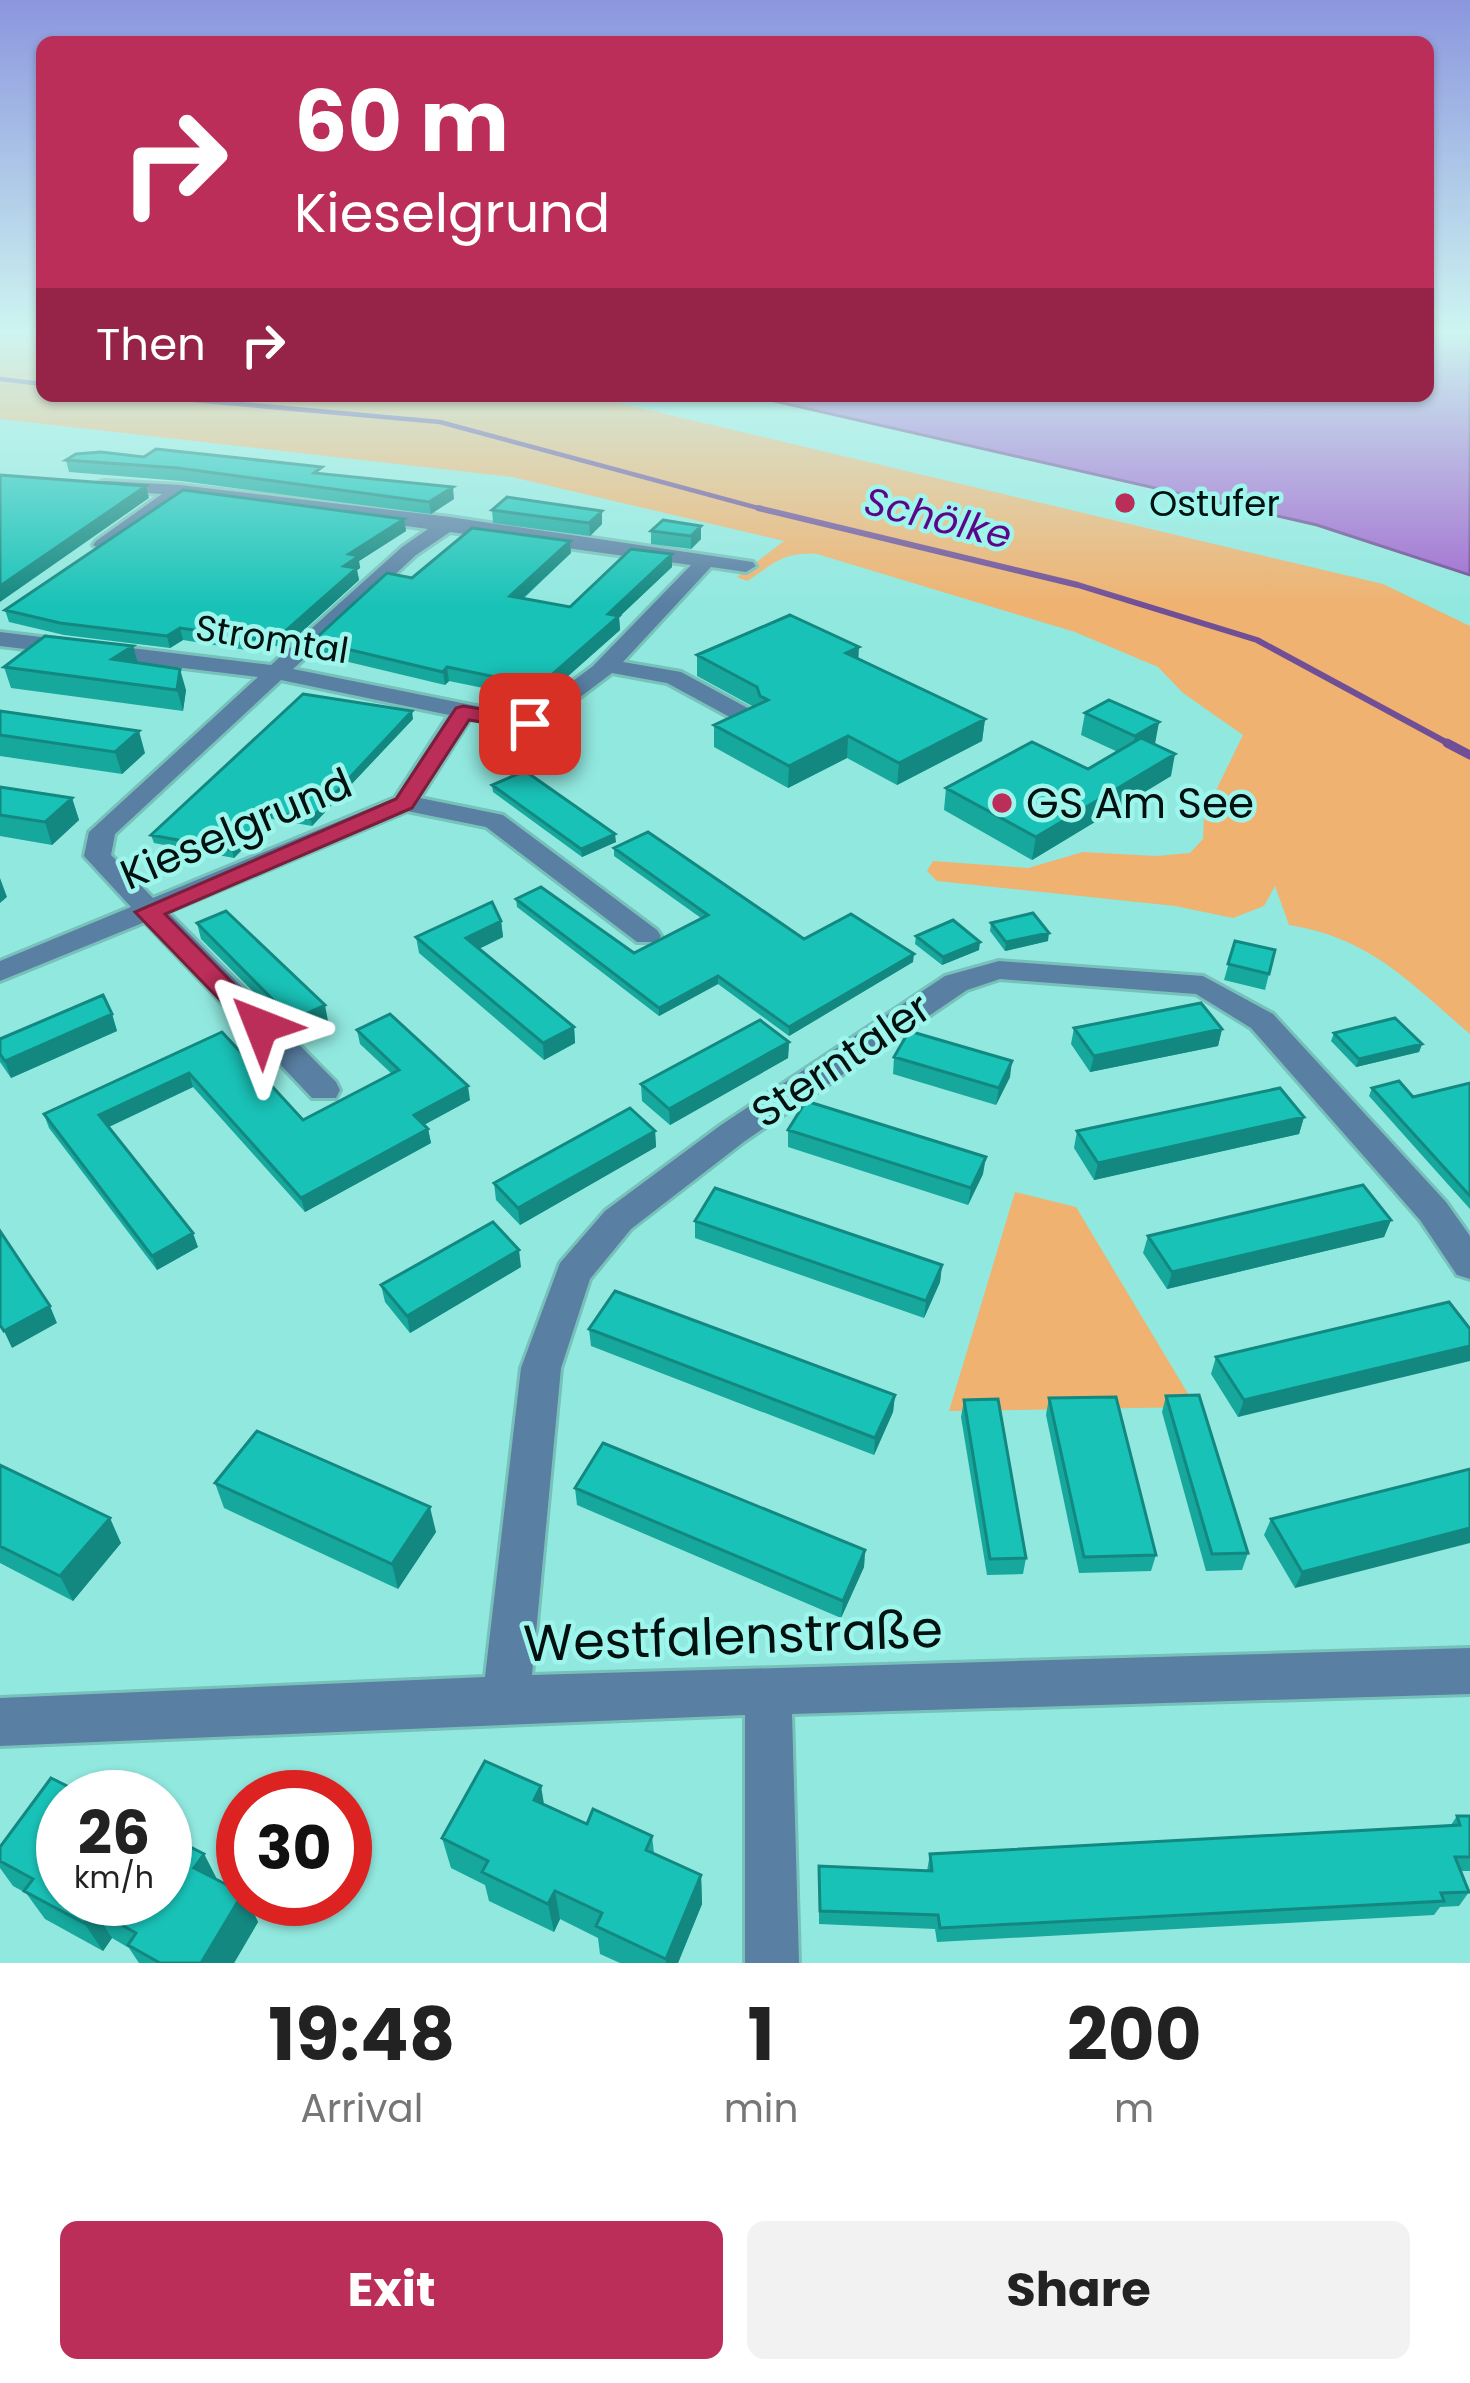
<!DOCTYPE html>
<meta charset="utf-8">
<style>
:root{--surface:#fff;--page:#f2f2f2;--text:#222;--muted:#767676;--accent:#bc2e5a}
body{margin:0;font-family:Poppins,sans-serif;background:var(--page);color:var(--text);height:100vh;display:flex;flex-direction:column;font-size:45px;white-space:nowrap}
*{box-sizing:border-box;margin:0}
p{font-size:39px;color:var(--muted)}
.icon{flex:none;width:66px;height:66px;fill:none;stroke:currentColor;stroke-width:2;stroke-linecap:round;stroke-linejoin:round}
.map{position:relative;height:1963px;overflow:hidden}
.panel{display:flex;flex-direction:column;background:var(--surface);flex:1}
.panel>*{flex:none}
.banner{position:absolute;left:36px;top:36px;width:1398px;height:366px;border-radius:18px;box-shadow:0 3px 9px #0004;background:#bc2e5a;color:#fff;overflow:hidden}
.speed{position:absolute;left:36px;top:1770px;display:flex;gap:24px;font-size:60px;font-weight:700;text-align:center}
.speed>*{display:grid;place-content:center;width:156px;height:156px;border-radius:50%;background:var(--surface);box-shadow:0 3px 9px #0004;line-height:1}
.speed small{font-size:30px;font-weight:400}
.speed .limit{border:18px solid #d22;background:#fff;color:#111}
.pin{position:absolute;display:grid;place-items:center;width:102px;height:102px;color:#fff;margin:-51px;border-radius:24px;box-shadow:0 6px 18px #0006}
.me{position:absolute;width:132px;margin:-66px;rotate:315deg;stroke-linejoin:round;filter:drop-shadow(0 0 9px #0008)}
.turn{display:flex;align-items:center;gap:42px;height:252px;padding:0 60px;font-size:54px}
.turn .icon{width:156px;height:156px;stroke-width:2.5}
.turn b{display:block;font-size:84px;line-height:102px}
.then{display:flex;align-items:center;height:114px;padding:0 60px;background:#0003;gap:24px;font-size:45px}
.eta{display:flex;justify-content:space-evenly;align-items:center;height:204px;text-align:center}
.eta b{font-size:72px;font-weight:700;line-height:84px}
.primary-button{display:flex;gap:24px;margin-top:auto;padding:24px 60px}
.primary-button a{flex:1;height:138px;border-radius:18px;background:var(--accent);color:#fff;font-size:48px;font-weight:700;line-height:138px;text-align:center}
.primary-button a+a{background:var(--page);color:var(--text)}
.map>svg:first-child{display:block}
</style>
<div class="map">
<svg width="1470" height="1963" viewBox="0 0 1470 1963">
<rect width="100%" height="100%" fill="#91e8df"/>
<path fill="#efb270" d="M0 331 42 335V396H590L1383 584 1470 626V1034C1410 983 1371 938 1289 925L1275 886 1264 906 1233 918 1175 906 937 881 927 871 933 861 1028 868 1083 852 1156 856 1190 853 1203 839 1204 815 1243 735 1183 693 1158 667 1075 632 817 554C782 552 775 563 747 581L737 577 784 541 512 477 0 419Z
M1015 1192 1076 1207 1196 1407 949 1411Z"/>
<path fill="#a16ad0" stroke="#714f96" stroke-width="3" d="M1428 330H1470V575L1317 525 752 396H1428Z"/>
<g fill="none" stroke-linecap="round" stroke-linejoin="round">
<path stroke="#714f96" stroke-width="4.5" d="M0 379 42 384
M149 396 440 422 769 511"/>
<path stroke="#714f96" stroke-width="6" d="M758 508 1078 585 1257 640 1453 746"/>
<path stroke="#714f96" stroke-width="9" d="M1447 743 1470 755"/>
<defs>
<path id="minor" d="M106 481 180 485 450 517 753 562 756 566 746 572 711 567 623 662 681 672 755 712V722H739L667 683 612 673 538 729 470 719 420 798 503 815 657 930 661 936 657 942H637L486 827 407 811 168 912 336 1082 340 1090 336 1098H312L145 922 0 981V961L131 907 84 856 89 832 258 677 0 646V632L271 665 402 547 428 529 184 496 103 551 93 545 96 541 162 494 100 490V482ZM450 532 691 565 593 666 526 716 293 669 416 555ZM281 680 449 715 395 798 153 898 111 855 115 834Z
M999 961 1203 976 1273 1014 1446 1202 1470 1236V1279L1457 1275 1420 1220 1251 1028 1196 994 1000 979 967 990 745 1141 631 1229 590 1279 561 1368 532 1675 1470 1648V1694L792 1714 799 1963H745V1715L0 1746V1698L485 1677 521 1368 560 1263 605 1211 721 1125 945 976Z"/>
</defs>
<use href="#minor" stroke="#77c1ba" stroke-width="6"/>
<use href="#minor" fill="#597fa3" fill-rule="evenodd"/>
</g>
<path fill="#16a79d" d="M66 460 324 474 454 499 431 514 181 481 69 472Z
M492 510 602 524 590 536 493 523Z
M404 519 406 531 359 561 360 568 357 570 359 580 284 648 268 644 260 652 183 640 170 648 64 635 9 622 5 610Z
M663 520 701 539 691 549 651 544V531Z
M571 553 523 599 570 607 672 554V567L619 617 620 630 541 700 449 681 445 685 315 654 313 641 412 578Z
M697 655 859 659 985 719 982 741 897 785 847 758 788 788 714 747V725L754 707 697 676Z
M138 663 186 690 183 711 11 688 4 667Z
M0 711 145 753 122 774 0 756Z
M1085 713 1159 722 1154 744 1171 776 1032 860 944 810 946 788 1088 769 1118 752 1081 735Z
M413 719 312 826 272 819 234 858 154 843 151 835Z
M492 785 616 842 582 857 493 792Z
M0 787 72 798 79 820 52 845 0 836Z
M614 848 804 939 913 962 789 1036 718 984 659 1016 517 907 516 899 634 953 701 918 614 856Z
M501 921 503 937 479 949 574 1027 575 1043 544 1060 419 953 416 937Z
M197 923 328 1021 297 1036 201 939Z
M991 923 1048 941 1005 951 990 931Z
M916 936 979 950 942 965 915 944Z
M1235 941 1269 974 1265 990 1224 980Z
M112 1014 117 1031 11 1078 0 1062V1039Z
M1074 1028 1222 1029 1218 1046 1090 1072 1071 1044Z
M357 1030 470 1100 424 1125 428 1129 431 1143 305 1212 193 1087 109 1127 198 1247 157 1270 49 1128 44 1114 222 1032 303 1120 392 1074 360 1044Z
M1334 1033 1422 1044 1419 1052 1356 1067 1331 1041Z
M789 1042 788 1058 670 1125 642 1101 641 1084Z
M894 1057 1010 1077 996 1105 893 1074Z
M1470 1083V1209L1369 1096 1372 1088 1413 1097Z
M1304 1117 1299 1134 1094 1180 1074 1148 1077 1131Z
M788 1130 983 1174 968 1205 788 1147Z
M655 1131 656 1147 520 1225 496 1200 494 1183Z
M1391 1220 1384 1237 1167 1289 1143 1253 1148 1236Z
M695 1221 942 1265 940 1282 924 1318 695 1238Z
M521 1267 410 1333 385 1302 381 1285Z
M589 1329 895 1395 893 1412 874 1455 591 1346Z
M1470 1329 1238 1417 1211 1374 1216 1357Z
M1166 1396 1248 1553 1242 1570 1206 1571 1162 1412Z
M1049 1398 1156 1555 1151 1571 1079 1573 1046 1415Z
M964 1400 1026 1558 1023 1574 987 1575 961 1417Z
M0 1465 121 1543 73 1601 0 1563Z
M1470 1469 1295 1588 1264 1535 1271 1519Z
M215 1483 436 1532 398 1589 224 1508Z
M575 1488 865 1550 864 1567 841 1618 577 1505Z
M544 1804 587 1824 652 1836 654 1853 701 1875 702 1904 678 1963H620L600 1954 598 1938 560 1919 554 1932 489 1901 485 1885 451 1868 442 1838Z
M1457 1816H1470V1871H1461L1469 1892 1459 1906 1440 1907 1434 1915 937 1942 935 1929 819 1924V1866L927 1871 930 1854 1451 1825Z
M0 1847 63 1899 204 1854 217 1880 243 1899H247L258 1922 234 1963H139L129 1948 112 1938 103 1951 45 1919 26 1893 13 1886 0 1868Z"/>
<path fill="#128880" d="M146 486 149 498 0 602V586Z
M453 487 454 499 431 514 429 502Z
M602 511V524L590 536 589 523Z
M404 519 406 531 359 561 360 568 357 570 359 580 284 648 281 635 344 566 349 554Z
M701 526V539L691 549V536Z
M570 541 571 553 511 609 510 596Z
M672 554V567L619 617 620 630 541 700 539 686 608 614Z
M180 628 183 640 170 648 167 636Z
M265 632 268 644 260 652 257 639Z
M133 646 139 667 112 659Z
M859 647 858 668 846 653Z
M447 667 449 681 445 685 443 672Z
M180 669 186 690 183 711 177 690Z
M412 711 413 719 312 826 311 819Z
M985 719 982 741 897 785 899 763Z
M1159 722 1155 744 1131 758 1135 736Z
M139 731 145 753 122 774 115 752Z
M848 736 847 758 788 788 789 766Z
M1175 754 1171 776 1032 860 1036 837Z
M72 798 79 820 52 845 45 822Z
M271 812 272 819 234 858 232 850Z
M615 834 616 842 582 857 581 849Z
M0 878 7 897 0 903Z
M501 921 503 937 468 954 466 938Z
M1049 933 1048 941 1005 951 1006 942Z
M980 942 979 950 942 965 943 957Z
M914 954 913 962 789 1036V1027Z
M718 976V984L659 1016V1008Z
M325 1005 328 1021 297 1036 293 1020Z
M112 1014 117 1031 11 1078 5 1061Z
M574 1027 575 1043 544 1060 543 1043Z
M1222 1029 1218 1046 1090 1072 1094 1056Z
M789 1042 788 1058 670 1125 669 1109Z
M1422 1044 1419 1052 1356 1067 1359 1059Z
M1012 1061 1010 1077 996 1105 999 1088Z
M189 1073 193 1087 104 1129 99 1115Z
M468 1086 470 1100 416 1129 414 1115Z
M1304 1117 1299 1134 1094 1180 1098 1163Z
M428 1129 431 1143 305 1212 301 1198Z
M655 1131 656 1147 520 1225 518 1208Z
M986 1157 983 1174 968 1205 971 1188Z
M1391 1220 1384 1237 1167 1289 1172 1272Z
M193 1233 198 1247 157 1270 152 1256Z
M519 1250 521 1267 410 1333 407 1316Z
M942 1265 940 1282 924 1318 926 1301Z
M50 1306 57 1323 12 1348 4 1331Z
M1470 1346V1361L1238 1417 1244 1400Z
M895 1395 893 1412 874 1455 875 1438Z
M430 1507 436 1532 398 1589 392 1564Z
M110 1518 121 1543 73 1601 60 1576Z
M1470 1528V1543L1295 1588 1302 1572Z
M865 1550 864 1567 841 1618 843 1601Z
M541 1786 546 1816 534 1800Z
M204 1854 219 1883 194 1868Z
M701 1875 702 1904 678 1963H666V1959Z
M555 1891 560 1919 554 1932 548 1904Z
M243 1896V1899H247L258 1922 234 1963H201Z
M94 1910 112 1938 103 1951 84 1923Z"/>
<path fill="#19c2b7" stroke="#128880" stroke-width="3" d="M156 449 322 467 314 473 453 487 429 502 178 468 66 460 76 454 101 452 144 457Z
M0 475 146 486 0 586Z
M183 490 404 519 349 554 359 556 344 566 357 568 281 635 265 632 257 639 180 628 167 636 60 623 5 610Z
M507 497 602 511 589 523 492 510Z
M663 520 701 526 691 536 651 531Z
M472 528 570 541 510 596 570 607 631 549 672 554 608 614 619 616 539 686 447 667 443 672 313 641 387 573 412 578Z
M790 615 859 647 846 653 985 719 899 763 848 736 789 766 714 725 768 700 760 696 757 687 697 655Z
M45 636 133 646 112 659 180 669 177 690 4 667Z
M303 694 412 711 311 819 271 812 232 850 151 835Z
M1109 700 1159 722 1135 736 1085 713Z
M0 711 139 731 115 752 0 735Z
M1141 738 1175 754 1036 837 946 788 1032 742 1088 769Z
M525 771 615 834 581 849 492 785Z
M0 787 72 798 45 822 0 815Z
M648 832 804 939 851 914 914 954 789 1027 718 976 659 1008 516 899 541 887 634 953 708 915 614 848Z
M492 902 501 921 466 938 574 1027 543 1043 416 937Z
M226 911 325 1005 293 1020 197 923Z
M1033 913 1049 933 1006 942 991 923Z
M953 920 980 942 943 957 916 936Z
M1235 941 1275 950 1269 974 1228 964Z
M103 995 112 1014 5 1061 0 1054V1039Z
M1201 1003 1222 1029 1094 1056 1074 1028Z
M390 1014 468 1086 414 1115 428 1129 301 1198 189 1073 99 1115 193 1233 152 1256 44 1114 222 1032 303 1120 399 1070 357 1030Z
M1395 1018 1422 1044 1359 1059 1334 1033Z
M760 1020 789 1042 669 1109 641 1084Z
M909 1031 1012 1061 999 1088 894 1057Z
M1399 1081 1413 1097 1470 1083V1196L1372 1088Z
M1280 1088 1304 1117 1098 1163 1077 1131Z
M806 1101 986 1157 971 1188 788 1130Z
M630 1108 655 1131 518 1208 494 1183Z
M1363 1185 1391 1220 1172 1272 1148 1236Z
M715 1188 942 1265 926 1301 695 1221Z
M493 1222 519 1250 407 1316 381 1285Z
M0 1231 50 1306 4 1331 0 1325Z
M615 1291 895 1395 875 1438 589 1329Z
M1449 1302 1470 1329V1346L1244 1400 1216 1357Z
M1199 1395 1248 1553 1212 1554 1166 1396Z
M1116 1397 1156 1555 1084 1557 1049 1398Z
M998 1399 1026 1558 990 1559 964 1400Z
M257 1431 430 1507 392 1564 215 1483Z
M603 1443 865 1550 843 1601 575 1488Z
M0 1465 110 1518 60 1576 0 1546Z
M1470 1469V1528L1302 1572 1271 1519Z
M485 1761 541 1786 534 1800 587 1824 593 1809 652 1836 646 1850 701 1875 666 1959 596 1926 602 1913 555 1891 548 1904 482 1872 488 1861 442 1838Z
M51 1778 89 1797H63V1899H165V1834L204 1854 194 1868 243 1893 201 1963H160L128 1945 136 1933 94 1910 84 1923 24 1891 33 1879 0 1861V1847Z
M1457 1816H1470V1857H1455L1469 1892 1441 1893 1444 1901 940 1928 938 1915 820 1911 819 1866 932 1871 930 1854 1460 1825Z"/>
<linearGradient id="sky" x2="0" y2="1"><stop stop-color="#8b96de"/><stop offset="0.55" stop-color="#cef5f1"/><stop offset="1" stop-color="#cef5f1" stop-opacity="0"/></linearGradient>
<rect width="1470" height="605" fill="url(#sky)"/>
<path fill="#bc2e5a" stroke="#7a1e3a" stroke-width="3" d="M463 706 530 717 540 724 530 730 469 720 412 808 165 914 275 1026 271 1032H251L135 912 396 799 456 708Z"/>
<g fill="#bc2e5a" stroke="#9ef5ec" stroke-width="4.5">
<circle cx="1125" cy="503" r="12"/>
<circle cx="1002" cy="803" r="12"/>
</g>
<g text-anchor="middle" dominant-baseline="central" stroke-width="9" stroke-linejoin="round" paint-order="stroke">
<g font-size="36" fill="#00110f" stroke="#9ef5ec" text-anchor="start">
<text x="1149" y="503">Ostufer</text>
</g>
<g font-size="36" fill="#00110f" stroke="#9ef5ec">
<text transform="translate(272 639) rotate(9)">Stromtal</text>
</g>
<g font-size="39" font-style="italic" fill="#5b0589" stroke="#9ef5ec">
<text transform="translate(938 518) rotate(14)">Schölke</text>
</g>
<g font-size="42" fill="#00110f" stroke="#9ef5ec" text-anchor="start">
<text x="1026" y="803">GS Am See</text>
</g>
<g font-size="42" fill="#00110f" stroke="#9ef5ec">
<text transform="translate(236 829) rotate(-23)">Kieselgrund</text>
<text transform="translate(841 1060) rotate(-34)">Sterntaler</text>
</g>
<g font-size="51" fill="#00110f" stroke="#9ef5ec">
<text transform="translate(733 1636) rotate(-2)">Westfalenstraße</text>
</g>
</g>
</svg>
<div class="speed"><div>26<small>km/h</small></div><div class="limit">30</div></div>
<div class="pin" style="left:530px;top:724px;background:#d93025"><svg class="icon" aria-label="arrive" viewBox="0 0 24 24"><path d="M6 21V4h12l-3 4 3 4H6"/></svg></div>
<svg class="me" style="left:261px;top:1026px" viewBox="-20 -20 40 40"><path d="M0-17L14 15 0 8-14 15z" fill="#bc2e5a" stroke="#fff" stroke-width="4"/></svg>
<div class="banner">
<div class="turn"><svg class="icon" aria-label="right" viewBox="0 0 24 24"><path d="M7 20v-9h11M14 6l5 5-5 5"/></svg><div><b>60 m</b>Kieselgrund</div></div>
<div class="then">Then<svg class="icon" aria-label="right" viewBox="0 0 24 24"><path d="M7 20v-9h11M14 6l5 5-5 5"/></svg></div>
</div>
</div>
<section class="panel">
<div class="eta">
<div><b>19:48</b><p>Arrival</p></div>
<div><b>1</b><p>min</p></div>
<div><b>200</b><p>m</p></div>
</div>
<div class="primary-button"><a>Exit</a><a>Share</a></div>
</section>
